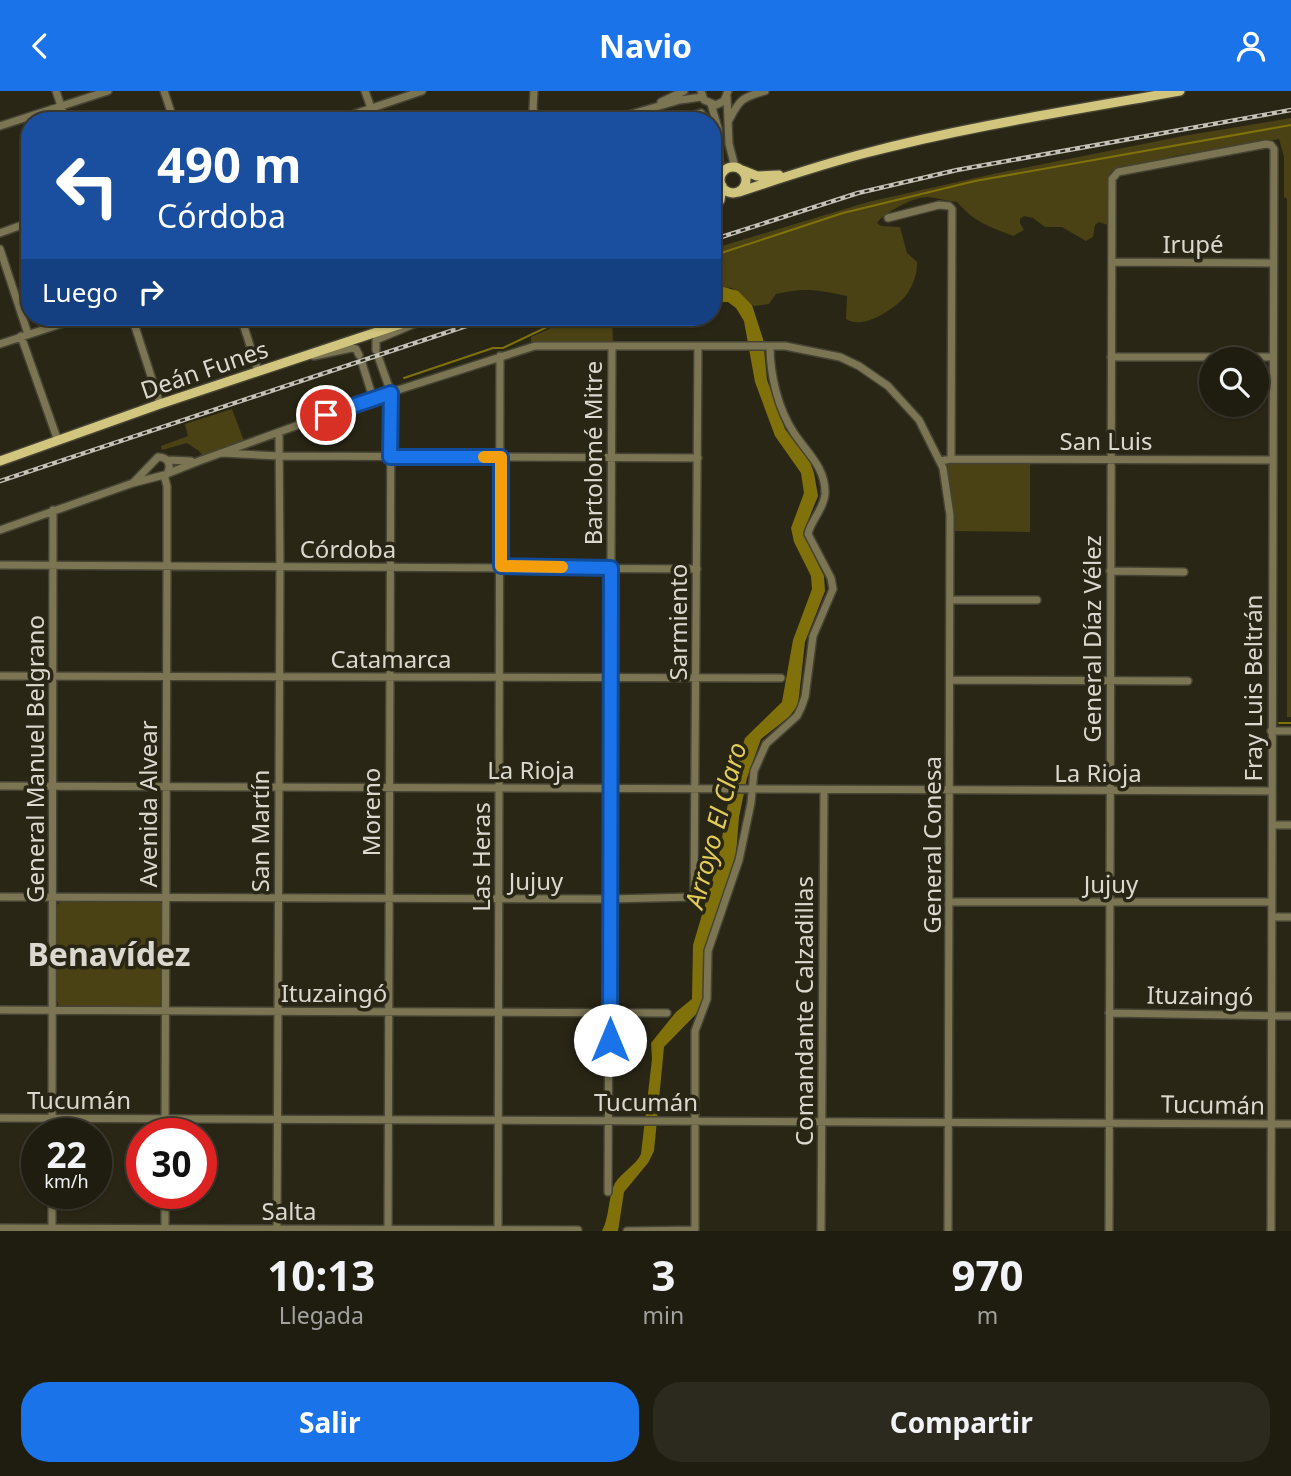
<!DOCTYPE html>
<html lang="es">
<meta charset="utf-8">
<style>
:root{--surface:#1f1c10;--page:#2c291e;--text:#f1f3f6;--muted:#a1a19f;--line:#3c3a30;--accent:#1a73e8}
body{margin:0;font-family:"Noto Sans",sans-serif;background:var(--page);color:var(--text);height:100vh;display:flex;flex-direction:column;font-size:26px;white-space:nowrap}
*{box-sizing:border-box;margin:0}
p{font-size:23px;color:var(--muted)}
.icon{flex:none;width:38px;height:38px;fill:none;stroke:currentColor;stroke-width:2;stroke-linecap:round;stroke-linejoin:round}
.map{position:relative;height:1140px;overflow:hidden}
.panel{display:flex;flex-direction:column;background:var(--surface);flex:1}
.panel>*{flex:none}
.banner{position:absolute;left:21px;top:21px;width:700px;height:214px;border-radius:28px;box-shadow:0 2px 5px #0004,0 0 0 2px var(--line);background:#1a4fa0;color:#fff;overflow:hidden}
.controls{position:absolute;left:1199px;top:256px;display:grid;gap:14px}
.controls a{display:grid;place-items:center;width:70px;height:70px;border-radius:50%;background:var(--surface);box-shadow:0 2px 5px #0004,0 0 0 2px var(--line);font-size:35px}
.speed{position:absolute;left:21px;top:1027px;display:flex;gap:14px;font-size:35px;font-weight:700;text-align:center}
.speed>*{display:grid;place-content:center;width:91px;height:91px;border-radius:50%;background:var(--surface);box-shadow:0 2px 5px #0004,0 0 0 2px var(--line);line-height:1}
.speed small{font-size:18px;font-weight:400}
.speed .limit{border:10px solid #d22;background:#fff;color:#111}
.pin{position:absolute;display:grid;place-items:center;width:60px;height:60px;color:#fff;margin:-30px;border:4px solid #fff;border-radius:50%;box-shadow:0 2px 7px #0007}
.me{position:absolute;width:77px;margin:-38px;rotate:0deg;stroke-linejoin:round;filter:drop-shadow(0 0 5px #0008)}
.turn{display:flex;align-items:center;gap:24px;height:147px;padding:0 21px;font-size:32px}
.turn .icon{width:91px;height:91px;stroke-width:2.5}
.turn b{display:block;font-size:49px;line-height:60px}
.then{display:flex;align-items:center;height:66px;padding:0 21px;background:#0003;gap:14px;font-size:26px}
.eta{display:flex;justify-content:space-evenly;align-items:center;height:119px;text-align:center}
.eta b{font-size:42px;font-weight:700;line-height:49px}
.action{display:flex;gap:14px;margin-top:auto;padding:14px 21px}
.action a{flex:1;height:80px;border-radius:28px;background:var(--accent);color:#fff;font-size:28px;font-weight:700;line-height:80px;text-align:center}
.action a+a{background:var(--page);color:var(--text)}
header{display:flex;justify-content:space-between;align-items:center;height:91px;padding:0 21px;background:var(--accent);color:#fff;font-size:32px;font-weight:700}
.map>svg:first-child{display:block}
</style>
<header><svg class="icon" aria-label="back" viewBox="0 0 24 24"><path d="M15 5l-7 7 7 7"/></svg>Navio<svg class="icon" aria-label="person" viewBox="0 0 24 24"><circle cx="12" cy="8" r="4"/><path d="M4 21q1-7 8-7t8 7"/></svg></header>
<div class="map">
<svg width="1291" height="1140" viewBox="0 0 1291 1140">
<rect width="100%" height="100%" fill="#292616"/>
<path fill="#4a4214" d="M1291 27V626H1287V108L1284 106V66L1279 48 1173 65C1154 73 1132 74 1111 81L1108 89 1109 132 1108 134 1099 131 1095 134 1093 146 1086 150 1062 136H1045L1033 127 1024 125 1020 128V132L1024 139 1013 145C989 135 975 132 957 111 947 110 937 107 928 106 915 105 883 122 877 132L881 135 900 136 907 162 917 171C918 183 911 200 903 208 890 220 863 239 846 228L847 205C818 199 807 196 776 203L769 213 754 215 732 197 712 196V158L868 111 993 83 1183 45Z
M576 226H612L613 251 531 252V246Z
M232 318 244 350 202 364 199 360 187 352 162 359 161 355 188 345 185 333Z
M948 370 1030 371V441L953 440 947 380Z
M160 810 163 815 162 910 160 915H59L57 909V814L60 811Z"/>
<path fill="#80710b" d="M720 195 738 200 752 214 763 248 767 289 785 338 810 371 814 382 818 405 803 442 824 485 825 500 805 551 798 614 789 626 761 648 747 687 739 726 736 763 704 861 703 916 664 956 654 1060 648 1072 624 1101 618 1140H602C610 1125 608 1105 615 1092 622 1081 636 1074 641 1063L652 968 651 952 676 921 692 908 693 854 718 770 732 689 745 647 782 611 793 549 812 498 811 485 794 451 791 437 804 402 801 382 775 345 755 291 744 230 736 217 728 211H712V196Z"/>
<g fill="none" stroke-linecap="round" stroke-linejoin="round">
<path stroke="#80710b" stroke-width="2" d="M712 165 843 122 975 90 1291 34
M404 287 493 257H503L568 226
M1279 632H1291"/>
<defs>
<path id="minor" d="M56 0 66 30
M164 0 174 30
M365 0 371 17
M534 0 533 18 538 30
M701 0 704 9 716 14 724 10 728 0
M727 6 729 53 735 76
M661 11 684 0
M711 13 718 37 720 89
M334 30 422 0
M607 30 680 9 702 6
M672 30 701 22 708 30
M728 31C739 9 742 6 765 0
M0 35 108 0
M888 127 939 114 949 115 952 118 951 368
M0 142 30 131
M0 158 28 243
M1112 171 1273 172
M132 226 160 313
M241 226 258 280
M21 245 58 350
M0 253 82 226
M376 259V249L431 226
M314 265 352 257 356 258 359 264
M1111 266H1273
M379 268 391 302 388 1140
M362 272 373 307
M221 362 279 365 698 367
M167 369 191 370
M940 370 951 368 1272 369
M164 384 167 395V475L165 1043
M133 392 158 366C168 366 172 374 167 383
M0 439 133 392 164 384 199 370 373 307 535 255H785L840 266 859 275 888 295 919 329 943 377 950 424 948 1140
M0 474 697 478
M1110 480 1184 481
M950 509H1037
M0 585 781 587
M950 589 1188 590
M1271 640H1291
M0 695 1272 700
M1272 734H1291
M0 806 610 808 694 806 698 255
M950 811H1272
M1272 826H1291
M0 919 667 922
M1109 922 1291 925
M0 1027 1291 1033
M52 1043 53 419
M608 1101 612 255
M52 1102V1140
M0 1137 578 1139
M165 1139V1102
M277 1140 280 475 279 341
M498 1140 500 265
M627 1140 695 1139
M695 1140V940L707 908 708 860 739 769 751 712 754 680 766 653 797 625 801 617 805 606 813 545 833 498 831 487 808 443C811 429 824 418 825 403 826 377 808 363 794 342 778 318 770 284 770 255
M821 1140 824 700
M1109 1140 1112 88 1118 81 1266 53 1271 54 1274 58 1271 1140"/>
<path id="major" d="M720 89a13 13 0 1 1 26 0a13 13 0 1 1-26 0Z
M742 79 757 85 779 84
M739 101C781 87 823 73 866 62 969 35 1075 19 1180 0
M712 120 720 109 722 95
M0 370 160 313 422 226"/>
</defs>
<use href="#minor" stroke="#454334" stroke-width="10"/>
<use href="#major" stroke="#454334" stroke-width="12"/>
<use href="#minor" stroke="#7b7553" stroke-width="7"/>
<use href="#major" stroke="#d2c57d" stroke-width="9"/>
<defs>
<path id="rail" d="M712 149 858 102 957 79 1291 19
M0 390 493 226"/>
</defs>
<use href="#rail" stroke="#c4c2b8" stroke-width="4.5"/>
<use href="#rail" stroke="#292616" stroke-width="2" stroke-dasharray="5" stroke-linecap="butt"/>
</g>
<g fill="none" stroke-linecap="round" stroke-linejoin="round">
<defs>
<path id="route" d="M326 324 391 302 390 366H501V475L611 477 610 949"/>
</defs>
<use href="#route" stroke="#114b97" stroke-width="18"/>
<use href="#route" stroke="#1a73e8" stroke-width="12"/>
<path stroke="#f59e0b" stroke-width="12" d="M484 366H501V475L562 476"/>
</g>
<g text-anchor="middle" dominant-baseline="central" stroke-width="7" stroke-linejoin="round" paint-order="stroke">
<g font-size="24" fill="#dbd9cf" stroke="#292616">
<text x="1193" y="152">Irupé</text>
<text transform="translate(204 278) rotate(-19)">Deán Funes</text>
<text x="1106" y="349">San Luis</text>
<text transform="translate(592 362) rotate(-90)">Bartolomé Mitre</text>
<text x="348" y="457">Córdoba</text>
<text transform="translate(677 531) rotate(-90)">Sarmiento</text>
<text transform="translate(1091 548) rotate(-90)">General Díaz Vélez</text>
<text x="391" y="567">Catamarca</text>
<text transform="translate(1252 597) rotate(-90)">Fray Luis Beltrán</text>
<text transform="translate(34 668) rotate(-90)">General Manuel Belgrano</text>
<text x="531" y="678">La Rioja</text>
<text x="1098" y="681">La Rioja</text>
<text transform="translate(147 713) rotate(-90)">Avenida Alvear</text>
<text transform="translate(370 721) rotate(-90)">Moreno</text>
<text transform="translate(259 740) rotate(-90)">San Martín</text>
<text transform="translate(931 754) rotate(-90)">General Conesa</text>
<text transform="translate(480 766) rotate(-90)">Las Heras</text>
<text x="536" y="789">Jujuy</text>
<text x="1111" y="792">Jujuy</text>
<text x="334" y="901">Ituzaingó</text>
<text transform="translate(1200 904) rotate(1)">Ituzaingó</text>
<text transform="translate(803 920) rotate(-90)">Comandante Calzadillas</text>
<text x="79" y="1008">Tucumán</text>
<text x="646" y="1010">Tucumán</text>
<text transform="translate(1213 1013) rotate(1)">Tucumán</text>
<text x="289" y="1119">Salta</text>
</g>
<g font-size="26" font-style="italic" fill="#e2cd56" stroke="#292616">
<text transform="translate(715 734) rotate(-75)">Arroyo El Claro</text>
</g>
<g font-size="32" font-weight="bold" fill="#dbd9cf" stroke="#292616">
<text x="109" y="862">Benavídez</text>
</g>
</g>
</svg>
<div class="controls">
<a><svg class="icon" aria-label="search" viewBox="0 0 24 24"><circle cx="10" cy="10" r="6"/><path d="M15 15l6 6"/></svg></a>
</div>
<div class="speed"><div>22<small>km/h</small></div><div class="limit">30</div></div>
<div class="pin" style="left:326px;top:324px;background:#d93025"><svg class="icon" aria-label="arrive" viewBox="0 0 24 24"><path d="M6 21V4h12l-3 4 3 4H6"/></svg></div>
<svg class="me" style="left:610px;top:949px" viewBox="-20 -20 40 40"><circle r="19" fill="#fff"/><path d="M0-13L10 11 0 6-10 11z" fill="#1a73e8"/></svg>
<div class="banner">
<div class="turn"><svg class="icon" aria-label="left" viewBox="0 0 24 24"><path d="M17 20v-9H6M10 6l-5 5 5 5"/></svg><div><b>490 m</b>Córdoba</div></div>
<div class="then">Luego<svg class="icon" aria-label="right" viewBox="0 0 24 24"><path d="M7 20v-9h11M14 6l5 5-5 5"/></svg></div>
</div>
</div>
<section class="panel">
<div class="eta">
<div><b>10:13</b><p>Llegada</p></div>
<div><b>3</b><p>min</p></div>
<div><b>970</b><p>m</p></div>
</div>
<div class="action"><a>Salir</a><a>Compartir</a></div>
</section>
